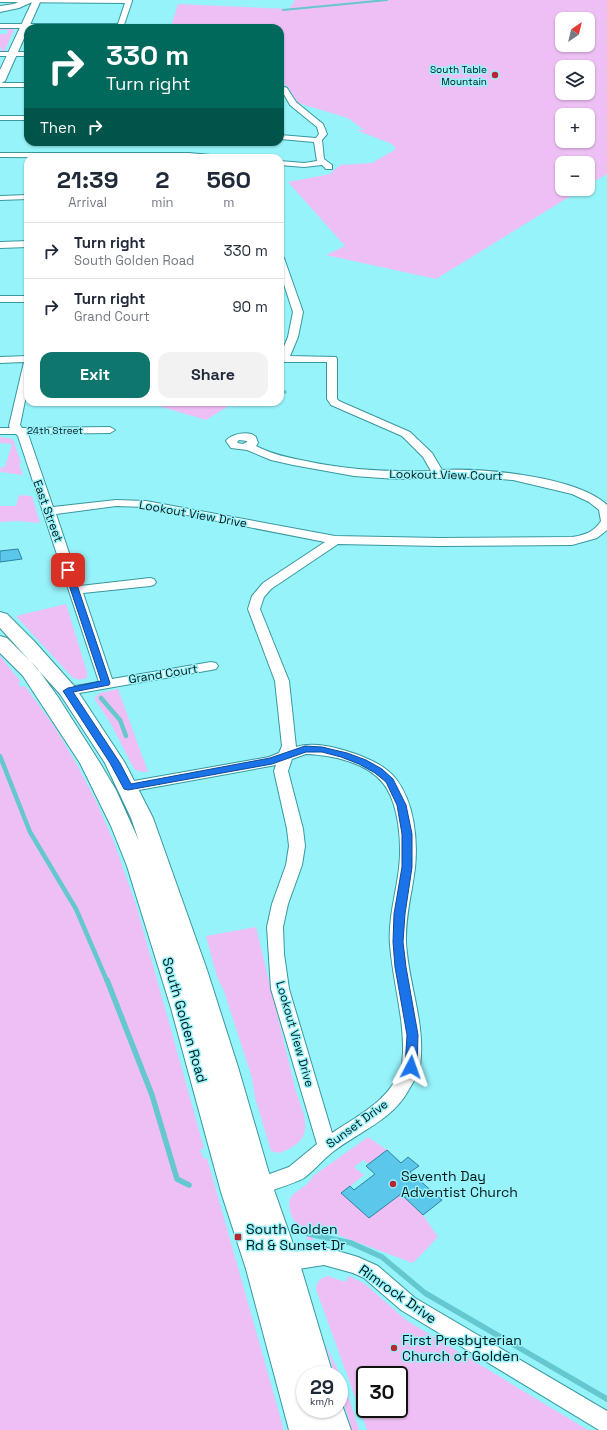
<!DOCTYPE html>
<meta charset="utf-8">
<style>
:root{--surface:#fff;--page:#f2f2f3;--text:#1f2937;--muted:#747a83;--line:#e0e1e3;--accent:#0f766e}
body{margin:0;font-family:"Space Grotesk",sans-serif;background:var(--page);color:var(--text);height:100vh;display:flex;flex-direction:column;font-size:15px;white-space:nowrap}
*{box-sizing:border-box;margin:0}
p{font-size:13px;color:var(--muted)}
.icon{flex:none;width:22px;height:22px;fill:none;stroke:currentColor;stroke-width:2;stroke-linecap:round;stroke-linejoin:round}
.map{position:relative;flex:1;overflow:hidden}
.drawer{position:absolute;left:24px;top:154px;width:260px;height:252px;display:flex;flex-direction:column;background:var(--surface);border-radius:12px;box-shadow:0 1px 3px #0004}
.drawer>*{flex:none}
.top-card{position:absolute;left:24px;top:24px;width:260px;height:122px;border-radius:12px;box-shadow:0 1px 3px #0004;background:#00695c;color:#fff;overflow:hidden}
.needle{width:26px;rotate:35deg}
.buttons{position:absolute;left:555px;top:12px;display:grid;gap:8px}
.buttons a{display:grid;place-items:center;width:40px;height:40px;border-radius:8px;background:var(--surface);box-shadow:0 1px 3px #0004;font-size:20px}
.speed{position:absolute;left:296px;top:1366px;display:flex;gap:8px;font-size:20px;font-weight:700;text-align:center}
.speed>*{display:grid;place-content:center;width:52px;height:52px;border-radius:50%;background:var(--surface);box-shadow:0 1px 3px #0004;line-height:1}
.speed small{font-size:10px;font-weight:400}
.speed .limit{border:2px solid #111;border-radius:6px;background:#fff;color:#111}
.pin{position:absolute;display:grid;place-items:center;width:34px;height:34px;color:#fff;margin:-17px;border-radius:8px;box-shadow:0 2px 6px #0006}
.me{position:absolute;width:44px;margin:-22px;rotate:4deg;stroke-linejoin:round;filter:drop-shadow(0 0 3px #0008)}
.turn{display:flex;align-items:center;gap:14px;height:84px;padding:0 16px;font-size:18px}
.turn .icon{width:52px;height:52px;stroke-width:2.5}
.turn b{display:block;font-size:28px;line-height:34px}
.then{display:flex;align-items:center;height:38px;padding:0 16px;background:#0003;gap:8px;font-size:15px}
.eta{display:flex;justify-content:space-evenly;align-items:center;height:68px;text-align:center}
.eta b{font-size:24px;font-weight:700;line-height:28px}
.button{display:flex;gap:8px;margin-top:auto;padding:8px 16px}
.button a{flex:1;height:46px;border-radius:12px;background:var(--accent);color:#fff;font-size:16px;font-weight:700;line-height:46px;text-align:center}
.button a+a{background:var(--page);color:var(--text)}
ul{padding:0;list-style:none}
li{display:flex;align-items:center;gap:12px;height:56px;padding:0 16px;border-top:1px solid var(--line)}
li div{flex:1}
li b{display:block;font-size:15px}
li em{font-style:normal}
.map>svg:first-child{display:block}
</style>
<div class="map">
<svg width="607" height="1430" viewBox="0 0 607 1430">
<rect width="100%" height="100%" fill="#97f3fa"/>
<path fill="#eebff5" fill-rule="evenodd" d="M295 0H607V174L588 185V163H562V189H582L436 279 326 255 345 246 288 182 330 174 340 165 372 163 396 149 392 144 356 130H364L348 118 298 103 288 87 280 81V28H168L171 26 178 4 289 9ZM562 19H588V45H562ZM562 67H588V93H562ZM562 115H588V141H562Z
M0 28H15L4 52H0L2 49 0 47V34H7L8 30H0Z
M145 402H235L206 420Z
M0 437 13 439 21 463 19 464 23 475 0 472 1 467H5L12 444 0 443Z
M19 495 32 496 40 523 17 521 0 522V506H16Z
M66 604 87 672V678C82 680 76 680 72 677L16 616Z
M0 656 21 682 18 683 21 687 25 686 54 726 75 761 95 799 114 842 137 908 204 1148 200 1150 204 1159 207 1158 284 1430H0Z
M118 689 148 772H141L134 769 111 724 94 698 100 693Z
M256 927 296 1092C307 1121 315 1141 279 1153L271 1151 255 1097 252 1078 224 991 217 977 206 936Z
M368 1137 387 1150 368 1164 364 1160 354 1167 364 1175 342 1193 369 1218 401 1194 423 1215 438 1237 413 1263 327 1231 312 1232 310 1236 315 1240H307L306 1234C298 1228 295 1223 291 1214 283 1189 304 1194 313 1176Z
M328 1276 345 1282 349 1276 365 1284 406 1320 588 1430H367L316 1289C317 1281 320 1278 328 1276ZM365 1375H399V1409H365Z
M325 1343 344 1383 359 1430H352L339 1388V1375H335Z"/>
<g fill="none" stroke-linecap="round" stroke-linejoin="round">
<path stroke="#65c7cf" stroke-width="2" d="M283 10 387 0"/>
<path stroke="#65c7cf" stroke-width="3.5" d="M280 391 285 392"/>
<path stroke="#65c7cf" stroke-width="4.5" d="M101 698 120 720 126 736
M0 756 30 832 76 909 107 981"/>
<path stroke="#65c7cf" stroke-width="5.5" d="M107 980 152 1095 177 1179 189 1185
M309 1234 351 1243 382 1257 425 1293 607 1399"/>
</g>
<path fill="#5bc7ea" stroke="#2e829c" d="M18 549 22 559 0 562V551Z
M387 1150 401 1163 408 1157 419 1166 410 1172 442 1200 423 1215 401 1194 369 1218 341 1193 350 1186 354 1190 375 1174 366 1166Z"/>
<g fill="none" stroke-linecap="round" stroke-linejoin="round">
<defs>
<path id="street" d="M0 0H132V1L123 28H0V24H118L125 3 0 2Z
M0 52H28V56H0Z
M0 83H28V87H0Z
M285 87 287 88 296 102 323 124 327 134 322 140 324 159 332 165V169H326L322 165 304 167 280 165V161L304 163 317 161 314 142 280 139V135L316 138 319 134 317 127 290 105 281 89Z
M0 116H28V120H0Z
M0 153H189L221 156 225 158 0 157Z
M28 195V199L0 200V196Z
M28 241V247L0 248V242Z
M280 255 284 258 303 312 298 337 290 356 336 357 337 359V399L339 401 410 432 432 453 442 470C483 468 577 476 607 505V530L597 538 572 545 439 546 338 544 271 589 264 597 260 609 289 681 296 747C314 741 338 748 356 754 371 760 386 766 396 779 414 802 418 839 415 868 412 893 405 917 406 942 408 983 426 1024 420 1066 419 1074 412 1084 408 1091 393 1119 359 1132 334 1151 323 1159 315 1170 304 1178 294 1184 266 1192 254 1196L247 1194 244 1188 247 1182 289 1167 317 1144 271 989 267 927 272 904 286 865 289 846 287 829 274 771 276 765 128 792 123 790 121 787 123 784 128 782 269 757 279 753 282 746 275 681 248 609 252 596 263 583 325 542 146 507 116 506 56 514 80 586 150 578 154 579 156 582 154 585 150 586 83 593 112 679 211 662 216 663 218 666 216 669 211 670 68 695 63 694 61 691 63 688 99 682 18 436 16 434H0V428H10L9 426 24 362 0 363V357L28 356V386L20 425 22 428 110 427 115 430 110 433 28 434 53 507 116 500 146 501 335 536 439 538 572 537C585 535 594 532 601 521L599 510 589 502 572 494 513 480 472 477 396 479 354 476 293 465 271 460 247 450 231 448 226 441C231 434 249 430 256 437 256 438 258 442 258 443L256 446C271 454 289 458 306 461 347 470 388 472 431 471L423 457 402 436 331 405 327 399V362H280V356L288 337 293 312 280 272ZM239 440 247 441V442L243 444 238 443 237 442ZM306 754C332 755 366 762 383 783 399 803 402 843 399 868 396 894 388 919 390 945 393 982 404 1017 403 1053 402 1058 403 1064 401 1068 390 1100 359 1115 332 1133L289 989 284 954 283 927 288 904 302 865 305 846 303 829 288 771 292 759Z
M0 296H28V302H0Z
M324 1247 358 1257 378 1266 415 1298 607 1411V1430H599L401 1310 364 1278 353 1273 324 1265 279 1272 272 1269 269 1263 272 1257 279 1254Z"/>
<path id="secondary" d="M23 0H41L5 81 0 84V70L32 2 19 8 0 12V6L14 4Z
M0 612 7 614 34 641 75 687 125 763 153 818 207 970 238 1067 273 1187 299 1261 333 1375H305V1409H339L340 1399 351 1430H289L246 1269 221 1192 171 1008 127 866 111 826 80 763 23 676 0 653V636L7 638 37 668 58 697 100 763 116 790 139 841 131 818 105 763 60 694 0 628Z"/>
</defs>
<use href="#street" stroke="#38989e" stroke-width="2"/>
<use href="#secondary" stroke="#38989e" stroke-width="2"/>
<use href="#street" fill="#fff" fill-rule="evenodd"/>
<use href="#secondary" fill="#fff" fill-rule="evenodd"/>
</g>
<path fill="#1a73e8" stroke="#114b97" d="M68 567 72 570 110 683 109 685 73 692 120 763 131 784 270 758 305 746 322 747 347 753 366 760 382 769 393 779 406 805 412 834V867L405 914 403 942 406 967 418 1035 417 1067 415 1070 411 1071 407 1070 405 1067 407 1035 395 967 393 942 394 914 402 867V834L397 805 386 782 375 773 359 764 341 757 322 752H306L272 764 128 790 124 789 110 763 63 691 68 688 101 681 64 570Z"/>
<g fill="#b62533" stroke="#97f3fa" stroke-width="1.5">
<circle cx="495" cy="75" r="4"/>
<circle cx="393" cy="1184" r="4"/>
<rect x="234" y="1233" width="8" height="8" rx="2"/>
<circle cx="394" cy="1348" r="4"/>
</g>
<g text-anchor="middle" dominant-baseline="central" stroke-width="3" stroke-linejoin="round" paint-order="stroke">
<g font-size="10" fill="#00181a" stroke="#97f3fa" text-anchor="end">
<text x="487" y="69">South Table<tspan x="487" dy="12">Mountain</tspan></text>
</g>
<g font-size="10" fill="#00181a" stroke="#97f3fa">
<text x="55" y="430">24th Street</text>
</g>
<g font-size="12" fill="#00181a" stroke="#97f3fa">
<text transform="translate(446 475) rotate(1)">Lookout View Court</text>
<text transform="translate(48 511) rotate(70)">East Street</text>
<text transform="translate(193 514) rotate(10)">Lookout View Drive</text>
<text transform="translate(163 674) rotate(-9)">Grand Court</text>
<text transform="translate(295 1034) rotate(74)">Lookout View Drive</text>
<text transform="translate(357 1124) rotate(-36)">Sunset Drive</text>
</g>
<g font-size="14" fill="#00181a" stroke="#97f3fa">
<text transform="translate(185 1020) rotate(74)">South Golden Road</text>
<text transform="translate(398 1294) rotate(35)">Rimrock Drive</text>
</g>
<g font-size="14" fill="#00181a" stroke="#97f3fa" text-anchor="start">
<text x="401" y="1176">Seventh Day<tspan x="401" dy="16">Adventist Church</tspan></text>
<text x="246" y="1229">South Golden<tspan x="246" dy="16">Rd &amp; Sunset Dr</tspan></text>
<text x="402" y="1340">First Presbyterian<tspan x="402" dy="16">Church of Golden</tspan></text>
</g>
</g>
</svg>
<div class="buttons">
<a><svg class="needle" viewBox="-14 -14 28 28"><path d="M0-13l5 13h-10z" fill="#e53935"/><path d="M0 13l5-13h-10z" fill="#747a83"/></svg></a>
<a><svg class="icon" aria-label="layers" viewBox="0 0 24 24"><path d="M12 4l9 5-9 5-9-5zM3 14l9 5 9-5"/></svg></a>
<a>+</a>
<a>−</a>
</div>
<div class="speed"><div>29<small>km/h</small></div><div class="limit">30</div></div>
<div class="pin" style="left:68px;top:570px;background:#d93025"><svg class="icon" aria-label="arrive" viewBox="0 0 24 24"><path d="M6 21V4h12l-3 4 3 4H6"/></svg></div>
<svg class="me" style="left:411px;top:1067px" viewBox="-20 -20 40 40"><path d="M0-17L14 15 0 8-14 15z" fill="#1a73e8" stroke="#fff" stroke-width="4"/></svg>
<div class="top-card">
<div class="turn"><svg class="icon" aria-label="right" viewBox="0 0 24 24"><path d="M7 20v-9h11M14 6l5 5-5 5"/></svg><div><b>330 m</b>Turn right</div></div>
<div class="then">Then<svg class="icon" aria-label="right" viewBox="0 0 24 24"><path d="M7 20v-9h11M14 6l5 5-5 5"/></svg></div>
</div>
<section class="drawer">
<div class="eta">
<div><b>21:39</b><p>Arrival</p></div>
<div><b>2</b><p>min</p></div>
<div><b>560</b><p>m</p></div>
</div>
<ul>
<li><svg class="icon" aria-label="right" viewBox="0 0 24 24"><path d="M7 20v-9h11M14 6l5 5-5 5"/></svg><div><b>Turn right</b><p>South Golden Road</p></div><em>330 m</em></li>
<li><svg class="icon" aria-label="right" viewBox="0 0 24 24"><path d="M7 20v-9h11M14 6l5 5-5 5"/></svg><div><b>Turn right</b><p>Grand Court</p></div><em>90 m</em></li>
</ul>
<div class="button"><a>Exit</a><a>Share</a></div>
</section>
</div>
